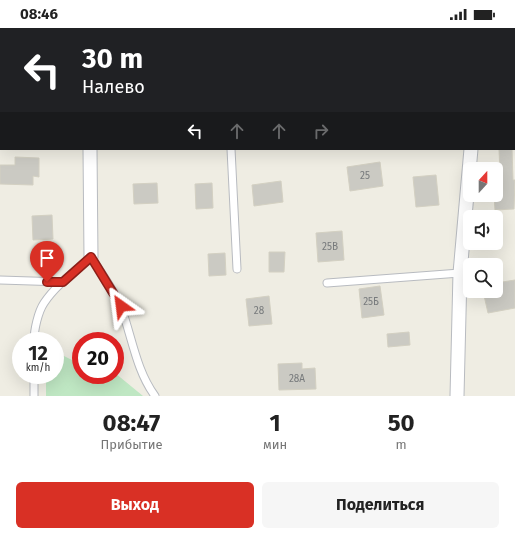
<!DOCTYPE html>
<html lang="ru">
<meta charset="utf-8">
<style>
:root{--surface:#fff;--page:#f6f6f6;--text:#222;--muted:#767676;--accent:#d93025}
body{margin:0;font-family:"Fira Sans",sans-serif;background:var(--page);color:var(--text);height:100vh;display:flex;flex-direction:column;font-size:15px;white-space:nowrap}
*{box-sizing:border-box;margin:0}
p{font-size:13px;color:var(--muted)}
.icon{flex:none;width:22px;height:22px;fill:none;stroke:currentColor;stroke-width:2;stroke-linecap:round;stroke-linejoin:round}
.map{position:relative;height:368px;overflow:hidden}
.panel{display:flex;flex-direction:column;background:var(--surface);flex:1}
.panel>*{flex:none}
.top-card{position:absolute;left:0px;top:0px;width:515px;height:122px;box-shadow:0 4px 16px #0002;background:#202124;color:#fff;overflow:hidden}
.needle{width:26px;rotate:21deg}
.controls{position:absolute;left:463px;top:134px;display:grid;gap:8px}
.controls a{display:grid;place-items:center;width:40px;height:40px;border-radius:6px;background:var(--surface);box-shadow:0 4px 16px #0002;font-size:20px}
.speed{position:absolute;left:12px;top:304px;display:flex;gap:8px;font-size:20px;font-weight:700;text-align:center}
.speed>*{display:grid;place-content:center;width:52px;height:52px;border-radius:50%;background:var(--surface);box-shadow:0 4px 16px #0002;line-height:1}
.speed small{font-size:10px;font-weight:400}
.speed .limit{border:6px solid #d22;background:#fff;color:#111}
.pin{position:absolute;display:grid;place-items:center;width:34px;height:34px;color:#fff;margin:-41px -17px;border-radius:50% 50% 50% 0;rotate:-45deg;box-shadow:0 0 4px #0007}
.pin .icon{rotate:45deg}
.me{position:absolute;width:44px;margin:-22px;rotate:329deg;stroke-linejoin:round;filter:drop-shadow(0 0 3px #0008)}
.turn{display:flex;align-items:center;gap:14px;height:84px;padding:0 16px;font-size:18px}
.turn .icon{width:52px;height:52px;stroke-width:2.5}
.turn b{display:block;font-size:28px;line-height:34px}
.lanes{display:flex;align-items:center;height:38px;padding:0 16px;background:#0003;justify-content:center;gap:20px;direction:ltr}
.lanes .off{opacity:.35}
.eta{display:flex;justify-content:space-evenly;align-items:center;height:68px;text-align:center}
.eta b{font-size:24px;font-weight:700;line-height:28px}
.button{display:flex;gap:8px;margin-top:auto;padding:8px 16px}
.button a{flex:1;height:46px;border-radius:6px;background:var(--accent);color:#fff;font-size:16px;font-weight:700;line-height:46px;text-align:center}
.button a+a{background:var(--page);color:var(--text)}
.status{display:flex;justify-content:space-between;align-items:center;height:28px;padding:0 20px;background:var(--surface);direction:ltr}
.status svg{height:11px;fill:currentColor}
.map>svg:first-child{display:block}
</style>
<div class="status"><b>08:46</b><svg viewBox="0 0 49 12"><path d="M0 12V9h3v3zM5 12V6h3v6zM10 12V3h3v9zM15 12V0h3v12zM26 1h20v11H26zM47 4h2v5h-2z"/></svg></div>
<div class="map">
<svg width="515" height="368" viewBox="0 0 515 368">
<rect width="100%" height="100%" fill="#efede3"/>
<path fill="#bfe7c3" d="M60 326 74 333 81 335V347H115V345L143 368H46V347H55V330Z"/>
<path fill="#cbcac3" stroke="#d3d0c2" d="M499 121H512L513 152H515L514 181 495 182 494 167H496V146H500Z
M15 129 39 130V149L33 148V157L0 156V137H15Z
M380 134 383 158 350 163 347 139Z
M436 147 439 177 416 179 413 149Z
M281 153 283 174 254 178 252 157Z
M157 155 158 175 134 176 133 156Z
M212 155 213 180 196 181 195 156Z
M52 187 53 211 33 212 32 188Z
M342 203 344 232 318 234 316 205Z
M269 224H285L284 244H269Z
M225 225 226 247 209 248 208 226Z
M515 252V280L488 285 483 263H496V255Z
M380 258 384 287 362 290 359 261Z
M269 268 272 296 249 298 246 271Z
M409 304 410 317 388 319 387 306Z
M302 335V341L315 340 316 361 279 362 278 336Z"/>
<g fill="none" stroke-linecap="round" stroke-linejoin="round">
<defs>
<path id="lane" d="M225 0V1
M231 121 237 241
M0 252 63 254
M327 255 460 245
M34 313C34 302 38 284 44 275 55 258 75 243 91 229 100 243 116 265 121 279 132 309 136 342 155 368
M34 368V347"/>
<path id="street" d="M89 0V1
M481 1 482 0
M90 121 91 229
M457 368 460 245 471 121"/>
</defs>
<use href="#lane" stroke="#b8bbc0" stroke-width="9"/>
<use href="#street" stroke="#b8bbc0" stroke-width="15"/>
<use href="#lane" stroke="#fff" stroke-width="7"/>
<use href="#street" stroke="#fff" stroke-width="13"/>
</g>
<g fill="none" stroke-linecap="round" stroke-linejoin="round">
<defs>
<path id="route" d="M47 254H63L91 229 121 278"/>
</defs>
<use href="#route" stroke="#8d1f18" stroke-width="10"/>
<use href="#route" stroke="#d93025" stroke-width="7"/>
</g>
<g text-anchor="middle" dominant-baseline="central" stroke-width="3" stroke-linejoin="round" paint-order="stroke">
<g font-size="10" fill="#777a7c">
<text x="365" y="148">25</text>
<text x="330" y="219">25В</text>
<text x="371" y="274">25Б</text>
<text x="259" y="283">28</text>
<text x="297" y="351">28А</text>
</g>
</g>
</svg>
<div class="controls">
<a><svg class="needle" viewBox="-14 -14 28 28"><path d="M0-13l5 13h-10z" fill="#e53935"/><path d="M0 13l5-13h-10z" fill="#767676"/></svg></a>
<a><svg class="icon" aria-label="sound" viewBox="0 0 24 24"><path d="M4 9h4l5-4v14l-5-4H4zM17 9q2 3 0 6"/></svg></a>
<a><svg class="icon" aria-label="search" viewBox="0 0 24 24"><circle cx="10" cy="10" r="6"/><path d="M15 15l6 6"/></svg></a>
</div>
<div class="speed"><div>12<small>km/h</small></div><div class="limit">20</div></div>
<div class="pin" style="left:47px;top:254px;background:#d93025"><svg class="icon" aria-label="arrive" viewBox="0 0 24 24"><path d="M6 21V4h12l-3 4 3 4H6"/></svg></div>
<svg class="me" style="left:121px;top:278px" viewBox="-20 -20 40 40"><path d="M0-17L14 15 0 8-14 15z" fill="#d93025" stroke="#fff" stroke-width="4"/></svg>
<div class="top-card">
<div class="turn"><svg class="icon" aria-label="left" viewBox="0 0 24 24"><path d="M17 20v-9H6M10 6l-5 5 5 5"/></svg><div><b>30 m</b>Налево</div></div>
<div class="lanes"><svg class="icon" aria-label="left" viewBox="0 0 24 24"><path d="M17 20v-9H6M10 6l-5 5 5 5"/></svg><svg class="icon off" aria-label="ahead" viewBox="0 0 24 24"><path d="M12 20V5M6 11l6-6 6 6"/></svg><svg class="icon off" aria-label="ahead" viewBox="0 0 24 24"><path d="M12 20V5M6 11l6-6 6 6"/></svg><svg class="icon off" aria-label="right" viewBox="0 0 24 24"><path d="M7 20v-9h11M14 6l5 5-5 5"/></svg></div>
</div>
</div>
<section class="panel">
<div class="eta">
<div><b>08:47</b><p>Прибытие</p></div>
<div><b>1</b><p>мин</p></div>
<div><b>50</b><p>m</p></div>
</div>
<div class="button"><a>Выход</a><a>Поделиться</a></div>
</section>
